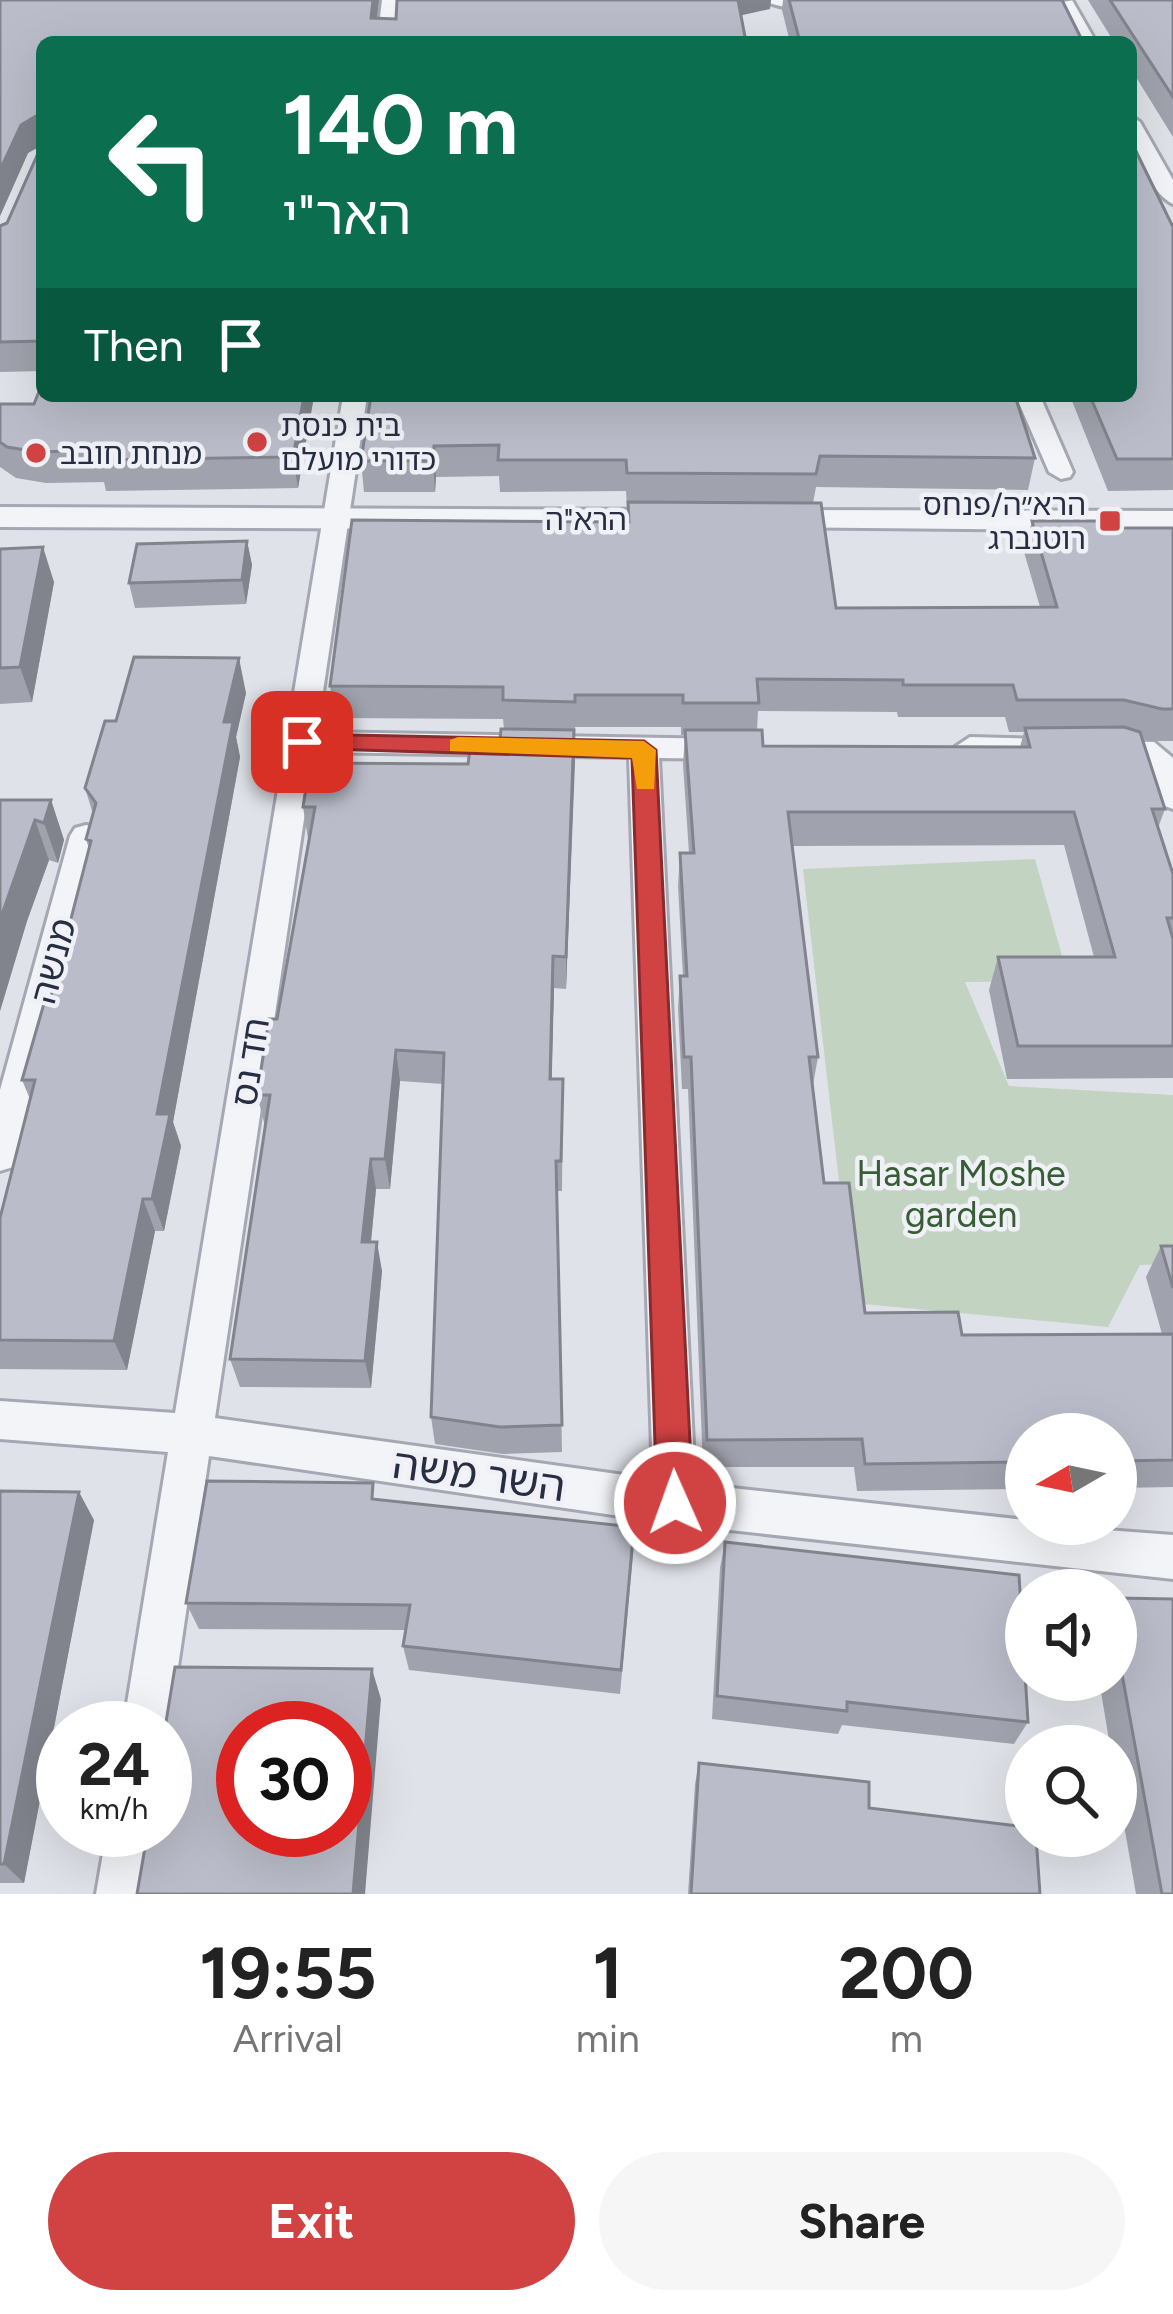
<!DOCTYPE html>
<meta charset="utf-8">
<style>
:root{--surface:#fff;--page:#f6f6f6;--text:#222;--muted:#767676;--accent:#d14243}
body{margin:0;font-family:Figtree,"Noto Sans Hebrew",sans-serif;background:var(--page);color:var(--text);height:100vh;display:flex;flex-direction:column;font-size:45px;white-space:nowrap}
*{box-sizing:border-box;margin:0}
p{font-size:39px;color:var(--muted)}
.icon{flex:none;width:66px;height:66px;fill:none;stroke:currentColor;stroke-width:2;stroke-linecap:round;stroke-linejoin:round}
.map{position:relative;height:1894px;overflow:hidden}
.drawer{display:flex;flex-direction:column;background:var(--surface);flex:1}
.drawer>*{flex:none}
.hud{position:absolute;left:36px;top:36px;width:1101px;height:366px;border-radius:18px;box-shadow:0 12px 48px #0002;background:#0b6e4f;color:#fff;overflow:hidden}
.needle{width:78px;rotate:261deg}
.tools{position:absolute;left:1005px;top:1413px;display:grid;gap:24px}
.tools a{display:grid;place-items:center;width:132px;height:132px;border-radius:50%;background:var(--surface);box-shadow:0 12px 48px #0002;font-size:60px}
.speed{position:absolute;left:36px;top:1701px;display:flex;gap:24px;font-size:60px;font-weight:700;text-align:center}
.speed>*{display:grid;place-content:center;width:156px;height:156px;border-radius:50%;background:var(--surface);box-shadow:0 12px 48px #0002;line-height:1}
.speed small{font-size:30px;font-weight:400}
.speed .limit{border:18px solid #d22;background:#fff;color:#111}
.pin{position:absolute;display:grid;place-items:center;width:102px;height:102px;color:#fff;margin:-51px;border-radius:24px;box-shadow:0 6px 18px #0006}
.me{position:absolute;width:132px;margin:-66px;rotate:358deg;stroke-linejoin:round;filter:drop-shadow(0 0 9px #0008)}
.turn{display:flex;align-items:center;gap:42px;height:252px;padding:0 48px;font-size:54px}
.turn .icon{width:156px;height:156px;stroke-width:2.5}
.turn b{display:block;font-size:84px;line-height:102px}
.then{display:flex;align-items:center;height:114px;padding:0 48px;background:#0003;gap:24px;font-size:45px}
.eta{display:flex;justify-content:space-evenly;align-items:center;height:204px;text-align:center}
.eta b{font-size:72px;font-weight:700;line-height:84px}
.primary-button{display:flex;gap:24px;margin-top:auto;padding:24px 48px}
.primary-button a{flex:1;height:138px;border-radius:72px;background:var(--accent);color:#fff;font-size:48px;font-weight:700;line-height:138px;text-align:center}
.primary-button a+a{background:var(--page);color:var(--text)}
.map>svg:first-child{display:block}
</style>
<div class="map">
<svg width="1173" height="1894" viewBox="0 0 1173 1894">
<rect width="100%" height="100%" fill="#e0e2e9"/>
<path fill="#c3d3c1" d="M1035 859 1069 981 965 982 1009 1086 1173 1095V1264L1140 1265 1108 1327 853 1303 803 869Z"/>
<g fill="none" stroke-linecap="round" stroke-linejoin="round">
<defs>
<path id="minor" d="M382 0H398L395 42H377Z
M763 0H832L836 4C820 13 779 9 763 0Z
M1056 0H1072L1096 42H1078Z
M1131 116 1140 122 1173 180V204C1148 192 1131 142 1131 116Z
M343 396H367L317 732 727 739 742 749 727 759 659 758 695 1484 1026 1520V1524L1173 1535V1579L675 1524 209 1456 169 1728 165 1738V1728H123L168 1452 0 1439V1401L175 1413ZM314 752 629 757 653 1479 215 1418Z
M1016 396H1040L1073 472 1070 477 1061 479 1049 472Z
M970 737 1154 742 1173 758V809L1162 805 1149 770 1137 759 960 754 955 747Z
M86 825 97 828 102 836 18 1156 13 1167 0 1171V1090L70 836 75 828Z
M107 1830H155L146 1894H96Z"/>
<path id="tertiary" d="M0 507 683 510 699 520 683 530 0 527Z
M769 510 1173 511V531L757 527 753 520 757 513Z"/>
</defs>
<use href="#minor" stroke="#a5a8b3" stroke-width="6"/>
<use href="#tertiary" stroke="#a5a8b3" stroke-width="6"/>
<use href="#minor" fill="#f3f4f7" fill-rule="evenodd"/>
<use href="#tertiary" fill="#f3f4f7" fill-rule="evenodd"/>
</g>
<path fill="#a0a3ad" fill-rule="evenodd" d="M0 0H379L377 18 396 19 397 0H771L770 9 42 42V371L0 372V226L7 223 39 151V147L28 153 0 216Z
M783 0H1074L1063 2 1083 42H790L782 10Z
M1088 0H1173V137L1131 69V42H1114Z
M1173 227V490L1108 491 1070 396H1062H1131Z
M314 396 298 488 106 491 104 482 46 483 16 478 0 467V404Z
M371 396 1035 458 1028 490 816 487 813 503 836 608 1040 607 1024 552 1032 521 1106 528H1173V741H1151L1142 738 1165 809 1158 828 1173 874V1078L1007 1079 989 990 998 957H1094L1064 845 792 846 818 1057 813 1085 824 1183 865 1313 962 1335 1162 1334 1146 1277 1161 1246H1173V1487L1116 1488V1434H1026V1489L857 1491 854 1467H703L688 1089H682L678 1008 680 976H683L678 886 680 853H689L683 764 685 735H681V727H575L566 989 554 988 551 1079H563L562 1191H557L562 1452 503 1454 435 1444 431 1417 443 1084 400 1081 390 1189H376L371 1242 382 1271 371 1388 240 1387 230 1359 265 1126 257 1095 277 1019 308 839 303 807 468 764 499 750 504 729 503 719 335 718 330 686 628 522 626 491 500 492 499 476 436 477 435 492H364L361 461ZM758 711 897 712 898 717H1005L1009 732H1024L1020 747 763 746 757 730Z
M247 541 252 565 246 604 135 608 129 583Z
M0 549 54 582 32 702 0 704Z
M246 693 236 737 240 757 173 1122 181 1146 164 1231H155L127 1370 0 1369V1218L30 1099 22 1080 50 1000 89 849 86 839 93 814 85 788 116 721Z
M0 800H51L64 840 58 863 49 860 27 921 0 1011Z
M0 1491 94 1520 24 1883H0Z
M377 1500 633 1554 620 1694 409 1670 403 1646 406 1630 199 1629 186 1603Z
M725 1542 1028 1722 1014 1744 842 1725 838 1734 712 1719 720 1568Z
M1116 1598 1173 1894H1136L1116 1779V1746H1110L1099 1680H1116Z
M699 1763 869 1808 1040 1894H688L695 1784Z"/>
<path fill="#82848d" d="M373 0H379L374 42 371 18Z
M735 0H771L770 9 734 17Z
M36 116 42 145 28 153 0 216V170L21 125Z
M304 396H314L298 488 293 457Z
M434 446 436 477 435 492 433 461Z
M247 541 252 565 246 604 242 580Z
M43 547 54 582 32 702 20 667Z
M239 658 246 693 236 737 240 757 173 1122 181 1146 164 1231 152 1199 157 1114 224 722Z
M574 730 575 763 566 989V957Z
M51 800 64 840 58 863 44 823Z
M35 820 49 860 27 921 0 1011V920Z
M553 956 554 988 551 1110 550 1079Z
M396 1050 400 1081 390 1189 385 1159Z
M371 1159 376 1189 368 1271 362 1242Z
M143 1199 155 1231 127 1370 114 1341Z
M377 1242 382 1271 371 1388 365 1361Z
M79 1492 94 1520 24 1883 4 1864Z
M372 1669 381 1699 365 1894H353Z"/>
<path fill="#babdc9" stroke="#82848d" stroke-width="3" fill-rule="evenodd" d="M0 0H373L371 18 396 19 397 0H738L746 42H42V341L0 342V226L7 223 39 151 36 116 21 125 0 170Z
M789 0H1062L1083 42H800Z
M1110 0H1173V97Z
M1131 141 1173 227V459H1117L1090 396H1131Z
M42 384V396H304L293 457 98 460 101 450 38 452 7 447 0 442V404H34Z
M371 396H1015L1035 458 820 456 816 474 627 473 626 460H498L499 445 434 446 433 461H361Z
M628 502 821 503 836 608 1057 607 1032 521H1103L1106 528H1173V709H1162L1124 700H1017L1013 685H903V680L757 679 759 703H683V695H575V702L503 700V687L330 686 352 520 629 522Z
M247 541 242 580 129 583 137 544Z
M43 547 20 667 0 668V549Z
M134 657 239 658 224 722H233L157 1114H170L152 1199H143L114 1341 0 1340V1218L35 1080H22L45 1000H50L91 841 86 839 96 803 85 788 105 721H116Z
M1124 727 1140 732 1165 809H1152L1173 874V918H1167L1173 939V1046H1018L998 957H1115L1074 812H788L818 1057H809L824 1183H849L865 1313 958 1312 962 1335 1173 1334V1460L1116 1461V1434H1026V1462L865 1464 862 1439 707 1440 691 1057H684L680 976H687L680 853H694L685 730H762L763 746 1030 747 1025 728Z
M501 729 574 730 566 957 553 956 550 1079H563L561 1161H556L562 1425 500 1427 431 1417 444 1053 396 1050 385 1159H371L362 1242H377L365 1361 230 1359 270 1095H257L269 1019H277L315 807H303L310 763 468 764 470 749 499 750Z
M0 800H51L44 823 35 820 0 920Z
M1161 1246H1173V1288Z
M207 1481 373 1483 372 1499 634 1527 621 1670 403 1646 410 1605 186 1603Z
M0 1491 79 1492 4 1864H0Z
M725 1542 1019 1575 1028 1722 847 1702V1711L717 1696Z
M1116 1598 1173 1599V1894H1162L1116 1641Z
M175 1667 372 1669 353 1894H137L148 1830H165V1728ZM243 1728H345V1830H243Z
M699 1763 869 1782V1808L1026 1827V1836H1036L1040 1894H691Z"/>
<path fill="#d14243" stroke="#882b2c" stroke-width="3" d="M302 734 644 741 656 750 693 1503 687 1515 675 1520 663 1515 657 1503 632 758 293 748 290 742Z"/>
<path fill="#f59e0b" d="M458 737 644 741 656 750 654 789H637L632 758 450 751V740Z"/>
<g fill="#d14243" stroke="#eff1f7" stroke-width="4.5">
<circle cx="257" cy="442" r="12"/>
<circle cx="36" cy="453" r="12"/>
<rect x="1098" y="509" width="24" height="24" rx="6"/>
</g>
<g text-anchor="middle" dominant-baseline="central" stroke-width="9" stroke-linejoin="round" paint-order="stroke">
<g font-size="30" fill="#282e41" stroke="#eff1f7" text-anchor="start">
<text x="281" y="425">בית כנסת<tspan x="281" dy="34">כדורי מועלם</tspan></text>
<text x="60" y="453">מנחת חובב</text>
<text x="1086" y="504" text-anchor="end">הרא״ה/פנחס<tspan x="1086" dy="34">רוטנברג</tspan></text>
</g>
<g font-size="30" fill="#282e41" stroke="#eff1f7">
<text x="586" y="519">הרא"ה</text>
</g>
<g font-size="36" fill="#282e41" stroke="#eff1f7">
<text transform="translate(53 961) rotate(-75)">מנשה</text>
<text transform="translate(250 1062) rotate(-81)">חד נס</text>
</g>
<g font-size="36" fill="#375d35" stroke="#eff1f7">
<text x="961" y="1173">Hasar Moshe<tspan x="961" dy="41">garden</tspan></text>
</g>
<g font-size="42" fill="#282e41" stroke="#eff1f7">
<text transform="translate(479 1475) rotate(8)">השר משה</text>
</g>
</g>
</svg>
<div class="tools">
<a><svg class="needle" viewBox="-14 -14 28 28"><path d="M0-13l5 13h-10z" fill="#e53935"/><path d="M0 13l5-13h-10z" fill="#767676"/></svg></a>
<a><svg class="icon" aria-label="sound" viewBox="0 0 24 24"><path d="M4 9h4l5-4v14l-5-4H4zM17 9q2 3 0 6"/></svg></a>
<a><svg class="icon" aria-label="search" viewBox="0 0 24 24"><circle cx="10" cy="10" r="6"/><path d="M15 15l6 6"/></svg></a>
</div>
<div class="speed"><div>24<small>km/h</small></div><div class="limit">30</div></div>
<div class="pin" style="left:302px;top:742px;background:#d93025"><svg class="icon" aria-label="arrive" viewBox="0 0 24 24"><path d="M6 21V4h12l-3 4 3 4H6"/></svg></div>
<svg class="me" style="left:675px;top:1503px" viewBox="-20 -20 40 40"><circle r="17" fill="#d14243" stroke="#fff" stroke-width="3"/><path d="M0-11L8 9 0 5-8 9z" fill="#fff"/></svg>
<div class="hud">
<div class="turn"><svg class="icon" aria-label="left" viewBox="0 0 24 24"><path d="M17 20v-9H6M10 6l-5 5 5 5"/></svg><div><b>140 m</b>האר&quot;י</div></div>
<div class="then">Then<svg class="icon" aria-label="arrive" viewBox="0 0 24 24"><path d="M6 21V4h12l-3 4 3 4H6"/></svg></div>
</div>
</div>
<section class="drawer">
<div class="eta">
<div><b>19:55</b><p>Arrival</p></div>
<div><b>1</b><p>min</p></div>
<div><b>200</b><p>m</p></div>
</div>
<div class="primary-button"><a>Exit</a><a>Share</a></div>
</section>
